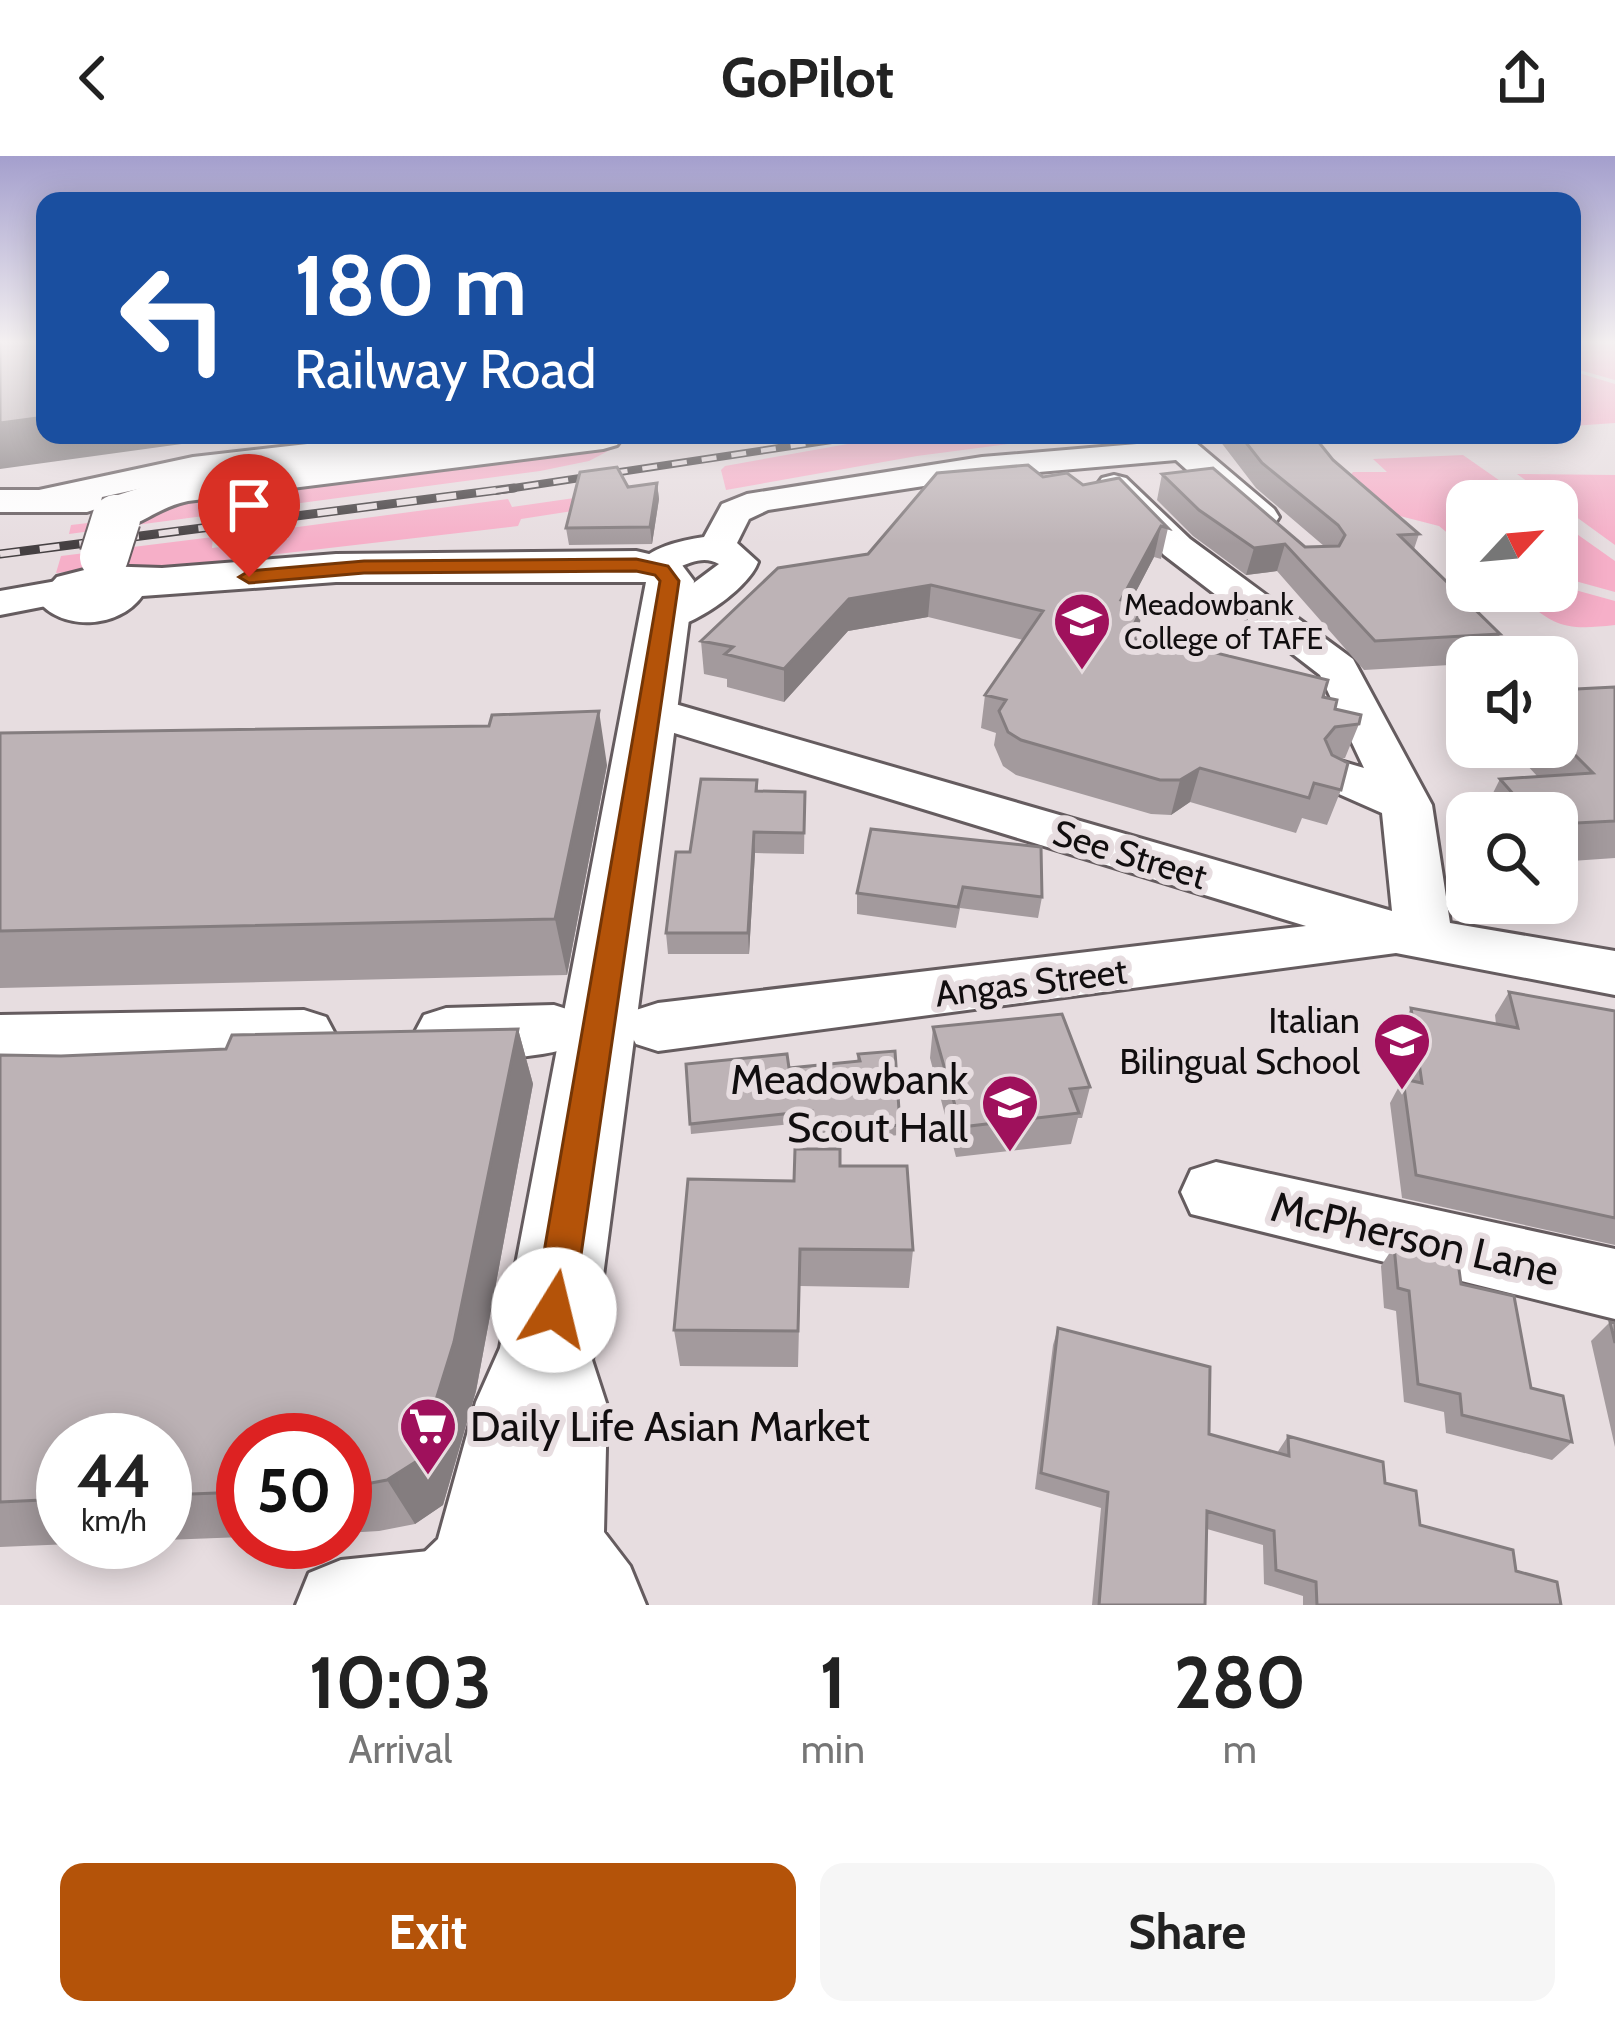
<!DOCTYPE html>
<style>
:root{--surface:#fff;--page:#f6f6f6;--text:#222;--muted:#767676;--accent:#b45309}
body{margin:0;font-family:Cabin,sans-serif;background:var(--page);color:var(--text);height:100vh;display:flex;flex-direction:column;font-size:45px;white-space:nowrap}
*{box-sizing:border-box;margin:0}
p{font-size:39px;color:var(--muted)}
.icon{flex:none;width:66px;height:66px;fill:none;stroke:currentColor;stroke-width:2;stroke-linecap:round;stroke-linejoin:round}
.map{position:relative;height:1449px;overflow:hidden}
.drawer{display:flex;flex-direction:column;background:var(--surface);flex:1}
.drawer>*{flex:none}
.hud{position:absolute;left:36px;top:36px;width:1545px;height:252px;border-radius:24px;box-shadow:0 6px 30px #0003;background:#1a4fa0;color:#fff;overflow:hidden}
.needle{width:78px;rotate:64deg}
.buttons{position:absolute;left:1446px;top:324px;display:grid;gap:24px}
.buttons a{display:grid;place-items:center;width:132px;height:132px;border-radius:24px;background:var(--surface);box-shadow:0 6px 30px #0003;font-size:60px}
.speed{position:absolute;left:36px;top:1257px;display:flex;gap:24px;font-size:60px;font-weight:700;text-align:center}
.speed>*{display:grid;place-content:center;width:156px;height:156px;border-radius:50%;background:var(--surface);box-shadow:0 6px 30px #0003;line-height:1}
.speed small{font-size:30px;font-weight:400}
.speed .limit{border:18px solid #d22;background:#fff;color:#111}
.pin{position:absolute;display:grid;place-items:center;width:102px;height:102px;color:#fff;margin:-123px -51px;border-radius:50% 50% 50% 0;rotate:-45deg;box-shadow:0 0 12px #0007}
.pin .icon{rotate:45deg}
.me{position:absolute;width:132px;margin:-66px;rotate:9deg;stroke-linejoin:round;filter:drop-shadow(0 0 9px #0008)}
.turn{display:flex;align-items:center;gap:42px;height:252px;padding:0 60px;font-size:54px}
.turn .icon{width:156px;height:156px;stroke-width:2.5}
.turn b{display:block;font-size:84px;line-height:102px}
.eta{display:flex;justify-content:space-evenly;align-items:center;height:204px;text-align:center}
.eta b{font-size:72px;font-weight:700;line-height:84px}
.cta{display:flex;gap:24px;margin-top:auto;padding:24px 60px}
.cta a{flex:1;height:138px;border-radius:24px;background:var(--accent);color:#fff;font-size:48px;font-weight:700;line-height:138px;text-align:center}
.cta a+a{background:var(--page);color:var(--text)}
header{display:flex;justify-content:space-between;align-items:center;height:156px;padding:0 60px;background:var(--surface);font-size:54px;font-weight:700}
.map>svg:first-child{display:block}
</style>
<header><svg class="icon" aria-label="back" viewBox="0 0 24 24"><path d="M15 5l-7 7 7 7"/></svg>GoPilot<svg class="icon" aria-label="share" viewBox="0 0 24 24"><path d="M12 15V3M7 8l5-5 5 5M5 13v7h14v-7"/></svg></header>
<div class="map">
<svg width="1615" height="1449" viewBox="0 0 1615 1449">
<rect width="100%" height="100%" fill="#e7dde0"/>
<path fill="#f6afc8" d="M1572 185 1615 189V224L1572 212Z
M1572 215 1615 228V267L1572 270Z
M898 279H1076L917 300 726 334 721 314 725 310Z
M633 282 589 305 540 315 69 378 71 369 138 361 154 349Z
M1463 299 1529 345H1467V393L1439 370 1357 349 1340 332 1353 316H1387L1373 303Z
M1517 318 1615 319V389Z
M623 335 624 347 521 363 518 370 133 415 129 409 56 417 61 400 213 381 212 392 288 383 290 372 508 343 512 351Z
M1557 364 1615 405V436L1557 420Z
M1557 429 1615 445V469C1562 475 1554 470 1514 435H1557Z"/>
<g fill="none" stroke-linecap="round" stroke-linejoin="round">
<defs>
<path id="minor" d="M387 279H488L472 289 193 321 102 341 99 352 87 356H0V334H39L193 301Z
M1184 284 1196 287 1274 353 1279 361 1274 369H1248L1176 304 982 321 768 354 749 363 737 387 758 406C748 435 680 481 649 474L643 465 719 408C693 393 669 426 640 419L635 411C650 391 679 385 704 381L722 348 747 338 982 301Z
M1114 319 1126 322 1190 383 1353 503 1432 649 1450 767 1615 795V839L1396 797 658 895 636 888 627 871 636 854 658 847 1306 770 635 565 628 555 635 545 651 541 1392 755 1382 657 1323 631 1316 620 1323 609 1340 605 1364 612 1320 519 1164 399 1097 329 1102 322Z
M68 423 82 427 88 435 82 443 0 459V435Z
M554 849 576 856 585 873 576 890C533 904 467 907 424 893L415 876 424 859 446 852Z
M304 854 326 861 335 878 326 895 304 902 0 907V859Z
M1216 1006 1615 1093V1163L1191 1058 1181 1036 1191 1014Z
M458 1392 490 1405 503 1437 498 1449H296L309 1417 341 1404Z"/>
<path id="major" d="M522 279 623 281 617 289 603 293 188 345C152 352 132 380 100 372L94 363 115 340 168 323Z
M636 395 679 405 694 425 592 1204 607 1250 604 1376 630 1410 646 1449H394L410 1410 438 1383 476 1246 500 1192 646 426H336L142 440C119 473 60 476 37 443L57 421 100 410 162 412 336 398Z"/>
</defs>
<use href="#minor" stroke="#655c5f" stroke-width="6"/>
<use href="#major" stroke="#655c5f" stroke-width="6"/>
<use href="#minor" fill="#fff" fill-rule="evenodd"/>
<use href="#major" fill="#fff" fill-rule="evenodd"/>
<defs>
<path id="rail-far1" d="M494 335 865 279"/>
<path id="rail" d="M0 398 514 332"/>
</defs>
<use href="#rail-far1" stroke="#454042" stroke-width="8"/>
<use href="#rail" stroke="#454042" stroke-width="9"/>
<use href="#rail-far1" stroke="#e7dde0" stroke-width="4.5" stroke-dasharray="15" stroke-linecap="butt"/>
<use href="#rail" stroke="#e7dde0" stroke-width="6" stroke-dasharray="20" stroke-linecap="butt"/>
<defs>
<path id="major-bridge" d="M104 401 116 363"/>
</defs>
<use href="#major-bridge" stroke="#655c5f" stroke-width="52" stroke-linecap="butt"/>
<use href="#major-bridge" stroke="#fff" stroke-width="48"/>
</g>
<path fill="#a39a9d" d="M1221 279H1313L1333 304 1419 378 1414 393 1500 478 1490 501H1467V508L1364 514 1277 415 1246 419 1193 380 1157 344 1162 318 1305 391 1324 390 1256 332 1220 285Z
M1043 321 1083 329 1168 372 1161 403 1154 401 1131 445 1137 480 1136 483 1323 541 1335 553 1359 568 1345 602 1340 603 1341 634 1327 669 1302 662 1296 677 1190 646 1171 659 1151 658 1016 619 1003 610 994 589 996 577 981 572 985 539 1023 484 928 461 848 475 784 546 727 531V523L704 518 701 485 868 398Z
M657 327 659 343 652 388 569 389 566 372 628 331Z
M1615 531V702L1557 706V657H1483L1500 623 1538 621 1510 591H1557V534Z
M0 577 607 609 567 819 0 832Z
M757 624 758 635 805 636 804 698 755 697 749 798H668L666 777 690 696Z
M871 673 1042 741 1038 762 960 752 956 772 857 758V737Z
M1509 836 1615 855V1089L1402 1042 1390 947 1403 923 1405 924 1399 876 1411 852 1496 868 1495 859Z
M933 871 1090 931 1082 962H1078L1071 988 956 1001 930 902Z
M518 873 533 928 476 1235 443 1349 415 1368 379 1375 345 1377V1284H243V1381L165 1384V1284H63V1386H118L0 1391V899L61 900 226 893Z
M858 898 900 969 899 979 815 988 812 966 691 978 686 908 789 912 857 905Z
M840 1010 913 1094 909 1132 800 1130 798 1211 680 1210 674 1174 794 1025Z
M1394 1090 1461 1128 1531 1232 1572 1286 1552 1304 1446 1277 1444 1256 1404 1246 1396 1155 1384 1152 1381 1110Z
M1610 1166 1615 1167V1291L1591 1185Z
M1058 1172 1209 1278 1277 1297 1288 1280 1385 1327 1420 1369 1516 1415 1561 1449H1303V1440L1264 1428 1263 1389 1207 1373 1205 1449H1092L1101 1352 1035 1333 1053 1189Z"/>
<path fill="#847d7f" d="M45 261V279H247L0 313V267Z
M657 327 659 343 652 388 650 371Z
M1161 370 1154 401 1115 476 1121 444Z
M1285 388 1277 415 1246 419 1254 392Z
M931 429 928 461 848 475 784 546V513L849 443Z
M1144 448 1137 480 1120 516 1127 483Z
M599 555 607 609 567 819 555 763Z
M1200 612 1190 646 1171 659 1180 624Z
M754 676 755 697 749 798 748 777Z
M518 873 533 928 476 1235 443 1349 415 1368 387 1324Z"/>
<path fill="#bdb3b6" stroke="#847d7f" stroke-width="3" d="M0 185H45V261L0 267Z
M1240 279H1313L1333 304 1419 378 1399 379 1500 478 1375 485 1285 388 1254 392 1199 354 1162 318 1213 312 1305 391 1339 390 1345 379 1338 369 1262 307Z
M1028 309 1043 321 1067 317 1083 329 1119 322 1168 372 1161 370 1121 444 1144 448 1127 483 1175 487 1328 524 1323 541 1337 544 1335 553 1361 559 1359 568 1335 571 1325 583 1332 599 1348 607 1341 634 1314 627 1309 642 1200 612 1180 624H1160L1021 584 1008 576 999 555 1006 544 985 539 1043 455 931 429 849 443 784 513 725 498 733 491 701 485 778 412 868 398 937 317Z
M617 311 628 331 657 327 650 371 566 372 580 316Z
M1615 531V665L1557 668V657H1530L1500 623 1593 617 1557 581V534Z
M599 555 555 763 0 775V577L489 570 492 559Z
M701 623 757 624 756 635 805 636 804 677 754 676 748 777H666L676 696H690Z
M871 673 1041 691 1042 741 963 731 958 751 857 737Z
M1509 836 1615 855V1062L1416 1019 1403 923 1422 927 1411 852 1518 872Z
M1062 858 1090 931 1070 933 1079 957 961 971 933 871Z
M518 873 454 1186 417 1305 387 1324 345 1332V1284H243V1336L165 1339V1284H63V1343L0 1346V899L61 900 226 893 232 879Z
M895 895 900 969 815 978 812 955 690 968 686 908 787 898 789 912 860 905 858 898Z
M795 993H840V1010H907L913 1094 800 1093 798 1175 674 1174 688 1023 794 1025Z
M1394 1090 1458 1106 1461 1128 1514 1140 1531 1232 1563 1240 1572 1286 1462 1259 1460 1238 1418 1228 1409 1135 1398 1132Z
M1610 1166 1615 1167V1187Z
M1058 1172 1210 1211 1209 1278 1289 1300 1288 1280 1383 1306 1385 1327 1416 1335 1420 1369 1513 1394 1516 1415 1557 1426 1561 1449H1317L1316 1426 1276 1414 1274 1375 1207 1355 1205 1449H1099L1108 1336 1041 1317Z"/>
<linearGradient id="sky" x2="0" y2="1"><stop stop-color="#a49fcd"/><stop offset="0.48" stop-color="#f4f0f1"/><stop offset="1" stop-color="#f4f0f1" stop-opacity="0"/></linearGradient>
<rect width="1615" height="388" fill="url(#sky)"/>
<path fill="#b45309" stroke="#753606" stroke-width="3" d="M636 403 668 410 679 425 573 1154 567 1167 554 1172 540 1167 534 1154 660 425 655 419 636 415 364 417 249 427 239 421 249 415 364 405Z"/>
<defs>
<symbol id="university-pin" viewBox="-11 -11 22 30"><path d="M0 17L-7.5 6A9.5 9.5 0 1 1 7.5 6Z" fill="#9f115c" stroke="#e7dde0"/><path d="M0-5L7-2L0 1L-7-2ZM-4 1L0 2.5L4 1V4Q0 6-4 4Z" fill="#fff"/></symbol>
<symbol id="school-pin" viewBox="-11 -11 22 30"><path d="M0 17L-7.5 6A9.5 9.5 0 1 1 7.5 6Z" fill="#9f115c" stroke="#e7dde0"/><path d="M0-5L7-2L0 1L-7-2ZM-4 1L0 2.5L4 1V4Q0 6-4 4Z" fill="#fff"/></symbol>
<symbol id="supermarket-pin" viewBox="-11 -11 22 30"><path d="M0 17L-7.5 6A9.5 9.5 0 1 1 7.5 6Z" fill="#9f115c" stroke="#e7dde0"/><path d="M-6-5.5h2.5l.6 2H6L4.5 2H-2.5L-4.4-4H-6ZM-1.5 3.2a1.3 1.3 0 1 0 .1 0ZM3 3.2a1.3 1.3 0 1 0 .1 0Z" fill="#fff"/></symbol>
</defs>
<g fill-rule="evenodd">
<use href="#university-pin" x="1049" y="432" width="66" height="90"/>
<use href="#school-pin" x="1369" y="852" width="66" height="90"/>
<use href="#school-pin" x="977" y="914" width="66" height="90"/>
<use href="#supermarket-pin" x="395" y="1237" width="66" height="90"/>
</g>
<g text-anchor="middle" dominant-baseline="central" stroke-width="12" stroke-linejoin="round" paint-order="stroke">
<g font-size="30" fill="#110e0f" stroke="#e7dde0" text-anchor="start">
<text x="1124" y="448">Meadowbank<tspan x="1124" dy="34">College of TAFE</tspan></text>
</g>
<g font-size="36" fill="#110e0f" stroke="#e7dde0">
<text transform="translate(1130 698) rotate(17)">See Street</text>
<text transform="translate(1031 826) rotate(-7)">Angas Street</text>
</g>
<g font-size="36" fill="#110e0f" stroke="#e7dde0" text-anchor="end">
<text x="1360" y="864">Italian<tspan x="1360" dy="41">Bilingual School</tspan></text>
</g>
<g font-size="42" fill="#110e0f" stroke="#e7dde0" text-anchor="end">
<text x="968" y="923">Meadowbank<tspan x="968" dy="48">Scout Hall</tspan></text>
<text x="470" y="1270" text-anchor="start">Daily Life Asian Market</text>
</g>
<g font-size="42" fill="#110e0f" stroke="#e7dde0">
<text transform="translate(1415 1082) rotate(13)">McPherson Lane</text>
</g>
</g>
</svg>
<div class="buttons">
<a><svg class="needle" viewBox="-14 -14 28 28"><path d="M0-13l5 13h-10z" fill="#e53935"/><path d="M0 13l5-13h-10z" fill="#767676"/></svg></a>
<a><svg class="icon" aria-label="sound" viewBox="0 0 24 24"><path d="M4 9h4l5-4v14l-5-4H4zM17 9q2 3 0 6"/></svg></a>
<a><svg class="icon" aria-label="search" viewBox="0 0 24 24"><circle cx="10" cy="10" r="6"/><path d="M15 15l6 6"/></svg></a>
</div>
<div class="speed"><div>44<small>km/h</small></div><div class="limit">50</div></div>
<div class="pin" style="left:249px;top:421px;background:#d93025"><svg class="icon" aria-label="arrive" viewBox="0 0 24 24"><path d="M6 21V4h12l-3 4 3 4H6"/></svg></div>
<svg class="me" style="left:554px;top:1154px" viewBox="-20 -20 40 40"><circle r="19" fill="#fff"/><path d="M0-13L10 11 0 6-10 11z" fill="#b45309"/></svg>
<div class="hud">
<div class="turn"><svg class="icon" aria-label="left" viewBox="0 0 24 24"><path d="M17 20v-9H6M10 6l-5 5 5 5"/></svg><div><b>180 m</b>Railway Road</div></div>
</div>
</div>
<section class="drawer">
<div class="eta">
<div><b>10:03</b><p>Arrival</p></div>
<div><b>1</b><p>min</p></div>
<div><b>280</b><p>m</p></div>
</div>
<div class="cta"><a>Exit</a><a>Share</a></div>
</section>
